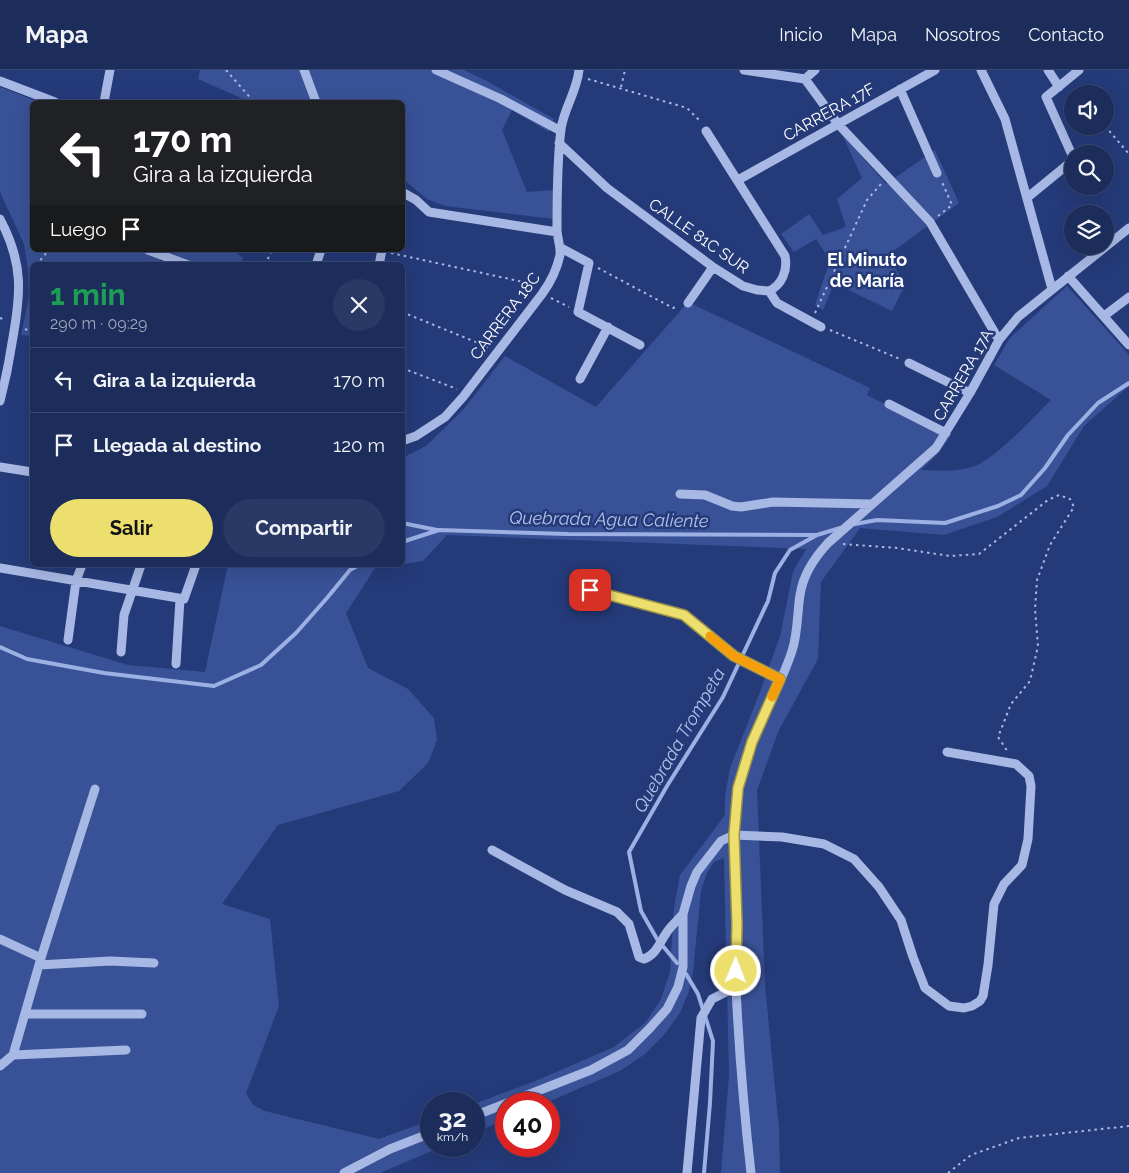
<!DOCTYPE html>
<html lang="es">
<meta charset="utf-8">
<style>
:root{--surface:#1c2c5b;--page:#293864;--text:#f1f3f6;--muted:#a0a7bb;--line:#3a4871;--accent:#eddf6d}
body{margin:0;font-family:Raleway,sans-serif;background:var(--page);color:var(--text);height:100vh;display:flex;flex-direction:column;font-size:19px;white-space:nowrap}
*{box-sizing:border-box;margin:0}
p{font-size:16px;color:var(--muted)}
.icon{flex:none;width:28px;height:28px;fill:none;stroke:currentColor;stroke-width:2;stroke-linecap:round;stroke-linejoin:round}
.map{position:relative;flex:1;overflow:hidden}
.side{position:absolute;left:30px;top:192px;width:375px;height:305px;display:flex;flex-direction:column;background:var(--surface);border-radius:8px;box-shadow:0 5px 20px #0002,0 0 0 1px var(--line)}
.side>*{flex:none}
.guide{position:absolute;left:30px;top:30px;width:375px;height:152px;border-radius:8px;box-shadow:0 5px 20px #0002,0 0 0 1px var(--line);background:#202124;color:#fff;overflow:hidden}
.controls{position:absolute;left:1064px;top:15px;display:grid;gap:10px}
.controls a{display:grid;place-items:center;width:50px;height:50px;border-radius:50%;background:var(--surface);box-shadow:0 5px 20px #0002,0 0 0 1px var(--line);font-size:25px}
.speed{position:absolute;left:420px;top:1022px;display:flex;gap:10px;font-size:25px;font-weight:700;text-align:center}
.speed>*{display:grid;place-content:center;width:65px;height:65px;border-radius:50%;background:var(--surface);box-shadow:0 5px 20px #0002,0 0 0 1px var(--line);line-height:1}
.speed small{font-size:12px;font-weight:400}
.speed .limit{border:8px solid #d22;background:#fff;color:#111}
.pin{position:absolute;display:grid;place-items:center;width:42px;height:42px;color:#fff;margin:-21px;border-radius:10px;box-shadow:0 2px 8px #0006}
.me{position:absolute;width:55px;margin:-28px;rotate:1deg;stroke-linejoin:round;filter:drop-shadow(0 0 4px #0008)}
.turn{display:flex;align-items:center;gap:18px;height:105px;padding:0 20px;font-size:22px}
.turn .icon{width:65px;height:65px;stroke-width:2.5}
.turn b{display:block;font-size:35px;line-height:42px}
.then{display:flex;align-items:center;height:48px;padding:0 20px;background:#0003;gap:10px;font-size:19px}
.round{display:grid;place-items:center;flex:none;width:52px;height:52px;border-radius:26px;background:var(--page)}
.head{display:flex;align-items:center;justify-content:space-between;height:85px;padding:0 20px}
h1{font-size:30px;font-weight:700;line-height:38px;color:#1e9e55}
.primary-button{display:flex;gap:10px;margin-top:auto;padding:10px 20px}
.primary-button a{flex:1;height:58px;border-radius:30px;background:var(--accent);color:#111;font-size:20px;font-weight:700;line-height:58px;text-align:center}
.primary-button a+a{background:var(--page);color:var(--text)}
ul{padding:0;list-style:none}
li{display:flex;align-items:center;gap:15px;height:65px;padding:0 20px;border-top:1px solid var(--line)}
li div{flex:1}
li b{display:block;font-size:19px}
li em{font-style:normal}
header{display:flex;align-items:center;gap:30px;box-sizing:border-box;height:70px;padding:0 25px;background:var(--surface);border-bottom:1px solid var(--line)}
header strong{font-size:24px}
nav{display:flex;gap:28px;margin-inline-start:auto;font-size:18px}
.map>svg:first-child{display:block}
</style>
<header>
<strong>Mapa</strong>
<nav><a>Inicio</a><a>Mapa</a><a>Nosotros</a><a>Contacto</a></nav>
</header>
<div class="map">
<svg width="1129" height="1103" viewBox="0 0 1129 1103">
<rect width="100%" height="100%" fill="#253a79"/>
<path fill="#395297" d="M200 0H464L485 10 554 49 549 62 512 40 502 60 527 122 553 120 554 149 445 136 427 129 403 109 402 32H250L198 9Z
M0 17 39 32H32V180H233L243 188 241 195H188L162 185 158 195H32V266L21 265 29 227 28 200 24 174 0 122Z
M842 64 886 114 935 80 959 133 888 185 905 215 892 241 834 213 823 240 815 235 830 190 816 169 794 182 781 164 809 144 823 165 846 157 837 129 862 108Z
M1067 216 1129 285V316L1084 356 1047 416 997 447 944 465 860 458 821 512 818 589 779 660 757 720 765 915 779 1059 780 1103H721L729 1005 724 788 714 792 707 803 701 821 693 901 689 921 680 943 663 966 645 984 620 1001 543 1034H506V1049L474 1063V1034L533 1012 614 977 646 952 661 929 670 902 674 838 680 805 725 745V726L730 698 760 622 780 566 793 502 806 479 447 465 423 491 403 494 402 388 426 376 463 340 505 286 596 337 688 232 870 318 867 325 950 367 936 386 921 400C939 401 958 402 975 396 997 387 1033 348 1051 330L994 295 1010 268Z
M228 495H398L375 498 346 543 368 598 408 619 434 648 437 670 428 693 399 721 278 755 222 834 270 849 279 936 246 1023 253 1035 265 1041 379 1069 431 1050V1076H443L380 1103H0V556L128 595 205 602Z"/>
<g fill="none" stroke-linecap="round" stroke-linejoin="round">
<path stroke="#9cb0e4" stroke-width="4" d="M402 453 437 460
M855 454 877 450 945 453 998 436 1021 425 1045 398 1068 365 1098 333 1129 313
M402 472 439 460 568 464 816 465
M0 577 27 589 104 603 214 616 261 595 296 563 327 528 350 500 359 495
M677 893 657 869 641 841 629 782 667 716 723 627 768 531 775 503 790 480 817 465 840 458
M686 904 698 924 713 971 710 1033 704 1103"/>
<path stroke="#a8b8e4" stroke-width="2" stroke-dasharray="2.5 4" stroke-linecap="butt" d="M226 0 254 32
M588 9 687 38 701 52
M621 17 625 0
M1105 56 1129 84
M938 146 952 135 942 112
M391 183 537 215
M36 195 44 186 48 180
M265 195 272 180
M598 198 673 238 678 236
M551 228 569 237
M402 242 488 277
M815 243 867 130 881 114
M0 248 5 250
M25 259 32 262
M830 260 900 289
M402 298 457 319
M843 474 897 478 950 486 979 484 1048 430 1059 425 1070 429 1074 437 1050 475 1037 510 1035 539 1038 576 1030 611 1011 634 998 667 1008 682
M948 1103 971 1085 1019 1068 1129 1056"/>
<path stroke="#a8b8e4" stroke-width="9" d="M304 0 316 32
M436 0 501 29 561 61
M744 0 805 9 838 54 930 152 999 270
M981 0 1005 49 1052 219
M1048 0 1059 17
M805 9 815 0
M0 11 55 32
M900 19 937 103
M104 32 110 0
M706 61 785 186C788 200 782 215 769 221
M559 73 607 118 713 197 743 216 757 220 769 221
M1072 85 1046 27 1079 0
M738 110 935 0
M402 122 416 130 429 142 557 162
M1028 127 1072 91
M0 149C24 194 21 224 12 273 9 293 5 312 0 331
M561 178 589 193 578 242 640 275
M148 180 188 195
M316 195 321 180
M379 195 382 180
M1068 206 1129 275
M769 221 777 233 821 257
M688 233 713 197
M1104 246 1129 227
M909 293 970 323
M580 309 608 257
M889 334 946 363
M402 371 416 366 445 347 463 327 542 224C550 213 557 199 560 185 561 176 557 168 557 159 557 126 557 91 561 59 564 38 577 21 579 0
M0 397 32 402
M680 424 705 425 732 436 741 437 773 432 872 434
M0 498 184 529 196 495
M590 520 684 545 734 587 780 609
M68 570 76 511 82 495
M121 582 124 545 141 495
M176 594 180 529
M492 780 565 820 617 842 629 854 639 887 644 889C657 884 659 873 667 862 671 856 678 850 683 844
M0 869 41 888
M39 895 110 891 154 893
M25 944H142
M13 985 126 980
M0 996 13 985 41 888 95 719
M474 1046 591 1000 628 980 650 958 667 939 678 917 683 897V844L691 816 697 802 721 771 734 765 782 767 824 774 854 789 879 817 901 850 913 887 925 918 949 936 964 938 972 936 980 931 983 926 988 895 994 834 1004 814 1022 795 1028 769 1031 716 1029 706 1016 694 947 682
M344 1103 390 1079 431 1063
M687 1103 701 948 712 929 736 917
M751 1103C744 1042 739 980 736 918 736 897 738 876 737 854 737 809 730 763 738 718 746 670 777 628 792 581 798 563 797 544 800 525 803 505 814 488 828 473L936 378 970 323 999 270 1018 247 1129 158"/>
</g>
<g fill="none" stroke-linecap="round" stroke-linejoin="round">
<defs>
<path id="route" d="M590 520 684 545 734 586 780 609 752 672 738 718 734 765 737 854 736 901"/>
</defs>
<use href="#route" stroke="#9a9147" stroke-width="12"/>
<use href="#route" stroke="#eddf6d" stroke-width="9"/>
<path stroke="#f59e0b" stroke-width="9" d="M710 566 734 586 780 609 772 627"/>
</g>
<g text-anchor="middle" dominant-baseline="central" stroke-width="5" stroke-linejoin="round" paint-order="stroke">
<g font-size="16" fill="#fff" stroke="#253a79">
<text transform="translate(829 42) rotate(-29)">CARRERA 17F</text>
<text transform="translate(699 166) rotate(35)">CALLE 81C SUR</text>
<text transform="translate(505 246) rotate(-53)">CARRERA 18C</text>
<text transform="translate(963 305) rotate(-60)">CARRERA 17A</text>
</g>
<g font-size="18" font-weight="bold" fill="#fff" stroke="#253a79">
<text x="867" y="189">El Minuto<tspan x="867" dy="21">de María</tspan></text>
</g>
<g font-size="18" font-style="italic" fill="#b3c2eb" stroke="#253a79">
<text transform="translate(609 449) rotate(1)">Quebrada Agua Caliente</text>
<text transform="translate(679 670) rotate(-60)">Quebrada Trompeta</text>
</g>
</g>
</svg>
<div class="controls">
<a><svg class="icon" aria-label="sound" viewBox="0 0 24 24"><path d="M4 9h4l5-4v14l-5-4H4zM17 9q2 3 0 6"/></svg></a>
<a><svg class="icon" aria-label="search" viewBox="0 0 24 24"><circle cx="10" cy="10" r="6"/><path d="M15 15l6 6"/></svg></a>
<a><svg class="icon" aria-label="layers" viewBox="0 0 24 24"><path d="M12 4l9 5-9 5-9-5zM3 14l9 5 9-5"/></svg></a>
</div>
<div class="speed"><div>32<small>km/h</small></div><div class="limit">40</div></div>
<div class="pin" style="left:590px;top:520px;background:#d93025"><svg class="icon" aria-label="arrive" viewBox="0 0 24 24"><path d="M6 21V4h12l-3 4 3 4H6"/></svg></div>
<svg class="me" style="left:736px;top:901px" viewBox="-20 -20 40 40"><circle r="17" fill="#eddf6d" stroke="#fff" stroke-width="3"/><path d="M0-11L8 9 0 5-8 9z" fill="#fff"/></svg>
<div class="guide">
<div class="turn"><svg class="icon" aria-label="left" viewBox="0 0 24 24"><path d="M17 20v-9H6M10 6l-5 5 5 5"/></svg><div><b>170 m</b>Gira a la izquierda</div></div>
<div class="then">Luego<svg class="icon" aria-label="arrive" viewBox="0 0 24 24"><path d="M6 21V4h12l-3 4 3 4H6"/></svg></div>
</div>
<section class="side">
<div class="head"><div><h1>1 min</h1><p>290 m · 09:29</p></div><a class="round"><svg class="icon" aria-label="close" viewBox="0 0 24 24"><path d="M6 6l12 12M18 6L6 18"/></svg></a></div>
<ul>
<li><svg class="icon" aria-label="left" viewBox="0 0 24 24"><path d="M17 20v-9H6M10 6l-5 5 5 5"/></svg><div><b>Gira a la izquierda</b></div><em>170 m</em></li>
<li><svg class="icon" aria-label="arrive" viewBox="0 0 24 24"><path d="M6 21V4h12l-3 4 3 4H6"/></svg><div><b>Llegada al destino</b></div><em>120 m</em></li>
</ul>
<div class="primary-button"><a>Salir</a><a>Compartir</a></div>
</section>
</div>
